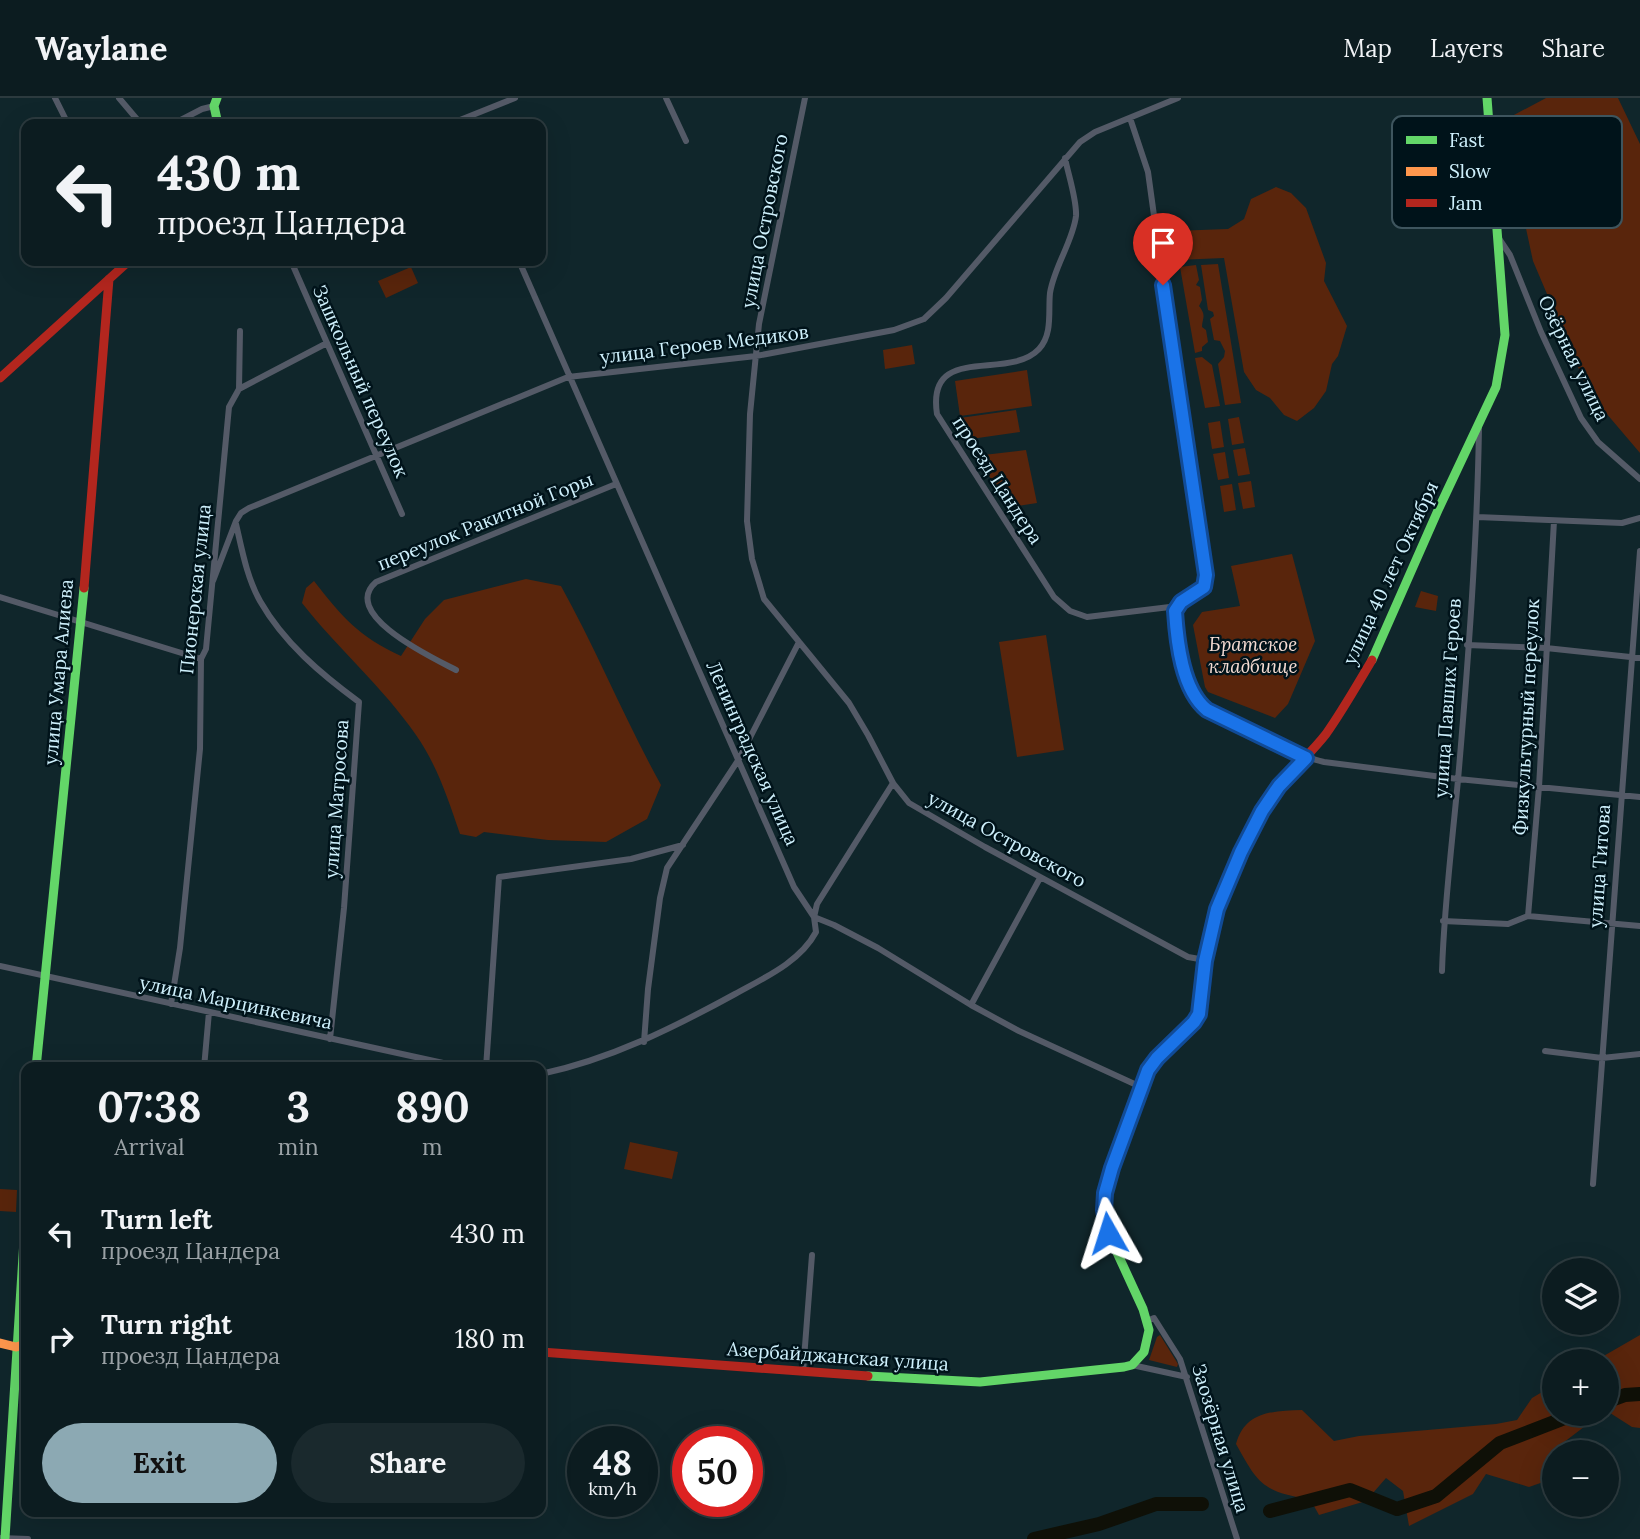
<!DOCTYPE html>
<meta charset="utf-8">
<style>
:root{--surface:#0c1c20;--page:#1a292d;--text:#f1f3f6;--muted:#9aa1a5;--line:#2c3a3e;--accent:#8ca9b3}
body{margin:0;font-family:Lora,serif;background:var(--page);color:var(--text);height:100vh;display:flex;flex-direction:column;font-size:26px;white-space:nowrap}
*{box-sizing:border-box;margin:0}
p{font-size:23px;color:var(--muted)}
.icon{flex:none;width:38px;height:38px;fill:none;stroke:currentColor;stroke-width:2;stroke-linecap:round;stroke-linejoin:round}
.map{position:relative;flex:1;overflow:hidden}
.panel{position:absolute;left:21px;top:964px;width:525px;height:455px;display:flex;flex-direction:column;background:var(--surface);border-radius:14px;box-shadow:0 7px 28px #0002,0 0 0 2px var(--line)}
.panel>*{flex:none}
.hud{position:absolute;left:21px;top:21px;width:525px;height:147px;border-radius:14px;box-shadow:0 7px 28px #0002,0 0 0 2px var(--line);background:#0c1c20;color:var(--text);overflow:hidden}
.fabs{position:absolute;left:1542px;top:1160px;display:grid;gap:14px}
.fabs a{display:grid;place-items:center;width:77px;height:77px;border-radius:50%;background:var(--surface);box-shadow:0 7px 28px #0002,0 0 0 2px var(--line);font-size:35px}
.speed{position:absolute;left:567px;top:1328px;display:flex;gap:14px;font-size:35px;font-weight:700;text-align:center}
.speed>*{display:grid;place-content:center;width:91px;height:91px;border-radius:50%;background:var(--surface);box-shadow:0 7px 28px #0002,0 0 0 2px var(--line);line-height:1}
.speed small{font-size:18px;font-weight:400}
.speed .limit{border:10px solid #d22;background:#fff;color:#111}
.pin{position:absolute;display:grid;place-items:center;width:60px;height:60px;color:#fff;margin:-72px -30px;border-radius:50% 50% 50% 0;rotate:-45deg;box-shadow:0 0 7px #0007}
.pin .icon{rotate:45deg}
.me{position:absolute;width:77px;margin:-38px;rotate:354deg;stroke-linejoin:round;filter:drop-shadow(0 0 5px #0008)}
.turn{display:flex;align-items:center;gap:24px;height:147px;padding:0 21px;font-size:32px}
.turn .icon{width:91px;height:91px;stroke-width:2.5}
.turn b{display:block;font-size:49px;line-height:60px}
.eta{display:flex;justify-content:space-evenly;align-items:center;height:119px;text-align:center}
.eta b{font-size:42px;font-weight:700;line-height:49px}
.action{display:flex;gap:14px;margin-top:auto;padding:14px 21px}
.action a{flex:1;height:80px;border-radius:42px;background:var(--accent);color:#111;font-size:28px;font-weight:700;line-height:80px;text-align:center}
.action a+a{background:var(--page);color:var(--text)}
ul{padding:0;list-style:none}
li{display:flex;align-items:center;gap:21px;height:105px;padding:0 21px}
li div{flex:1}
li b{display:block;font-size:26px}
li em{font-style:normal}
header{display:flex;align-items:center;gap:42px;box-sizing:border-box;height:98px;padding:0 35px;background:var(--surface);border-bottom:2px solid var(--line)}
header strong{font-size:33px}
nav{display:flex;gap:38px;margin-inline-start:auto;font-size:24px}
.map>svg:first-child{display:block}
</style>
<header>
<strong>Waylane</strong>
<nav><a>Map</a><a>Layers</a><a>Share</a></nav>
</header>
<div class="map">
<svg width="1640" height="1441" viewBox="0 0 1640 1441">
<rect width="100%" height="100%" fill="#10262b"/>
<path fill="#59250c" d="M1546 0H1618L1640 46V355L1589 295 1533 163 1514 75 1512 18Z
M1276 89 1291 95 1306 110 1326 165 1324 183 1347 228 1338 258 1332 266 1326 293 1314 310 1297 323 1284 317 1270 300 1256 292 1244 274 1224 160 1176 162 1173 133 1228 131 1244 121 1251 101Z
M1218 166 1241 305 1225 307 1218 266 1224 259 1225 253 1220 243 1214 242 1210 221 1214 218 1213 214 1208 212 1201 167Z
M1196 167 1199 182 1196 187 1200 189 1202 202 1199 208C1207 218 1202 220 1202 229L1206 232 1208 244 1202 249V253L1195 255 1180 169Z
M411 169 418 185 386 200 378 183Z
M912 247 915 266 885 271 883 252Z
M1202 259 1212 267 1220 308 1205 310 1195 260Z
M1027 272 1032 308 960 318 955 283Z
M1016 312 1020 334 964 342 960 320Z
M1239 319 1244 345 1232 347 1228 321Z
M1220 323 1224 349 1212 351 1208 325Z
M1245 350 1250 376 1238 378 1233 352Z
M1026 352 1037 405 1011 409 975 358Z
M1225 354 1229 380 1218 382 1213 356Z
M1251 383 1255 409 1243 411 1238 385Z
M1232 386 1236 412 1224 414 1220 388Z
M1292 456 1315 543 1288 606 1275 620 1208 594 1205 589 1193 527 1202 514 1240 508 1231 468Z
M526 481 561 488C597 553 625 622 661 687L647 721 606 744 548 742 484 734 476 739 460 736C448 701 437 667 416 637 383 589 338 551 302 505L306 490 314 483C342 519 358 538 401 558L425 521 444 502Z
M1421 493 1438 498 1436 513 1415 509Z
M1046 537 1064 652 1017 659 999 544Z
M630 1044 678 1054 672 1081 624 1071Z
M0 1091 17 1092 16 1114 0 1113Z
M1160 1237 1178 1266 1177 1269 1149 1262 1157 1239Z
M1640 1237V1330L1632 1329 1607 1313 1606 1264 1595 1263Z
M1554 1287V1316H1601L1555 1351 1549 1382 1529 1389 1486 1376 1473 1396 1409 1428 1403 1393 1386 1380 1366 1403 1319 1417 1310 1401C1263 1394 1258 1386 1236 1346 1245 1313 1273 1313 1302 1312L1334 1343 1359 1338 1496 1326 1517 1322 1532 1300Z"/>
<g fill="none" stroke-linecap="round" stroke-linejoin="round">
<path stroke="#0f1007" stroke-width="14" d="M1606 1304 1625 1297 1640 1296
M1270 1413 1350 1392 1397 1411 1436 1398 1500 1345 1575 1316
M1034 1441 1099 1426 1156 1406H1202"/>
<path stroke="#545a67" stroke-width="6" d="M55 0 68 26
M119 0 141 26
M666 0 686 43
M805 0 759 226 750 316 747 423 752 461 764 501 849 605 868 637 893 685 909 705 985 749 1188 859 1205 862
M1130 20 1148 74 1182 321 1206 477 1204 489 1181 504 1175 513C1177 537 1181 581 1195 601 1210 622 1298 658 1324 664L1458 681 1640 699
M173 26 202 11 214 8
M450 26 515 0
M1065 60C1068 76 1077 102 1076 118 1073 143 1054 169 1050 195 1048 213 1053 236 1039 251 1008 284 926 244 937 316L1054 499 1070 513 1087 519 1178 508
M1498 139 1510 157 1541 234 1581 320 1598 344 1640 381
M291 163 402 416
M519 163 794 789 814 819 834 827 878 850 971 907 1019 933 1141 989
M239 291 327 245
M1477 419 1622 425 1640 420
M236 426C242 452 247 480 260 503 284 545 321 576 359 604L344 810 330 941
M213 483 236 423 241 415 249 410 568 279 756 258 894 232 924 221 946 200 1080 44 1095 34 1178 0
M0 499 201 561
M1467 547 1546 550 1640 560
M456 572C433 560 339 516 376 484L616 386
M1528 818 1539 689 1554 423
M1443 823 1508 826 1528 818 1640 828
M0 868 466 970
M1442 873C1444 809 1452 746 1458 682 1468 565 1477 448 1479 330
M171 906 180 850 200 651 201 561 206 551 229 309 239 291 240 233
M971 907 1040 780
M644 944 648 891 660 800 667 770 739 661 799 544
M1545 953 1602 960 1640 956
M204 970 209 914
M486 970 499 779 631 761 683 747
M541 976C611 961 673 930 735 896 764 880 800 864 816 834L814 819 817 806 893 685
M1593 1086 1640 453
M1147 1223 1154 1220 1180 1261 1237 1441
M1132 1267 1187 1279
M803 1274 812 1157
M0 1440 28 1441"/>
<path stroke="#63d668" stroke-width="9" d="M217 0 214 8 218 26
M1372 562 1439 410 1496 289 1505 237 1487 0
M36 970 84 490
M868 1278 980 1284 1124 1269 1132 1267 1144 1254 1149 1232 1143 1211 1108 1135 1104 1106 1112 1070 1148 972 1199 916 1203 876
M5 1440 26 1111"/>
<path stroke="#ff974d" stroke-width="9" d="M0 1245 16 1249 26 1246"/>
<path stroke="#b3261e" stroke-width="9" d="M0 280 129 163
M84 490 109 181
M1203 876C1210 817 1242 735 1279 688 1294 670 1312 654 1326 636 1343 612 1357 587 1372 562
M541 1254 868 1278"/>
</g>
<g fill="none" stroke-linecap="round" stroke-linejoin="round">
<defs>
<path id="route" d="M1108 1135 1104 1112 1105 1095 1112 1070 1148 972 1157 960 1194 924 1199 916 1205 863 1217 811 1241 754 1262 713 1279 688 1306 660 1207 612C1182 592 1177 544 1175 513L1181 504 1204 489 1206 477 1163 187"/>
</defs>
<use href="#route" stroke="#114b97" stroke-width="18"/>
<use href="#route" stroke="#1a73e8" stroke-width="12"/>
</g>
<g text-anchor="middle" dominant-baseline="central" stroke-width="5" stroke-linejoin="round" paint-order="stroke">
<g font-size="19" fill="#cef0fc" stroke="#00131a">
<text transform="translate(764 123) rotate(-79)">улица Островского</text>
<text transform="translate(704 246) rotate(-7)">улица Героев Медиков</text>
<text transform="translate(1574 260) rotate(64)">Озёрная улица</text>
<text transform="translate(361 283) rotate(66)">Зашкольный переулок</text>
<text transform="translate(998 382) rotate(57)">проезд Цандера</text>
<text transform="translate(485 423) rotate(-22)">переулок Ракитной Горы</text>
<text transform="translate(1390 475) rotate(-65)">улица 40 лет Октября</text>
<text transform="translate(195 491) rotate(-84)">Пионерская улица</text>
<text transform="translate(58 574) rotate(-85)">улица Умара Алиева</text>
<text transform="translate(1447 600) rotate(-86)">улица Павших Героев</text>
<text transform="translate(1526 619) rotate(-87)">Физкультурный переулок</text>
<text transform="translate(753 655) rotate(66)">Ленинградская улица</text>
<text transform="translate(336 701) rotate(-86)">улица Матросова</text>
<text transform="translate(1007 741) rotate(29)">улица Островского</text>
<text transform="translate(1599 768) rotate(-86)">улица Титова</text>
<text transform="translate(236 904) rotate(12)">улица Марцинкевича</text>
<text transform="translate(838 1258) rotate(4)">Азербайджанская улица</text>
<text transform="translate(1221 1340) rotate(73)">Заозёрная улица</text>
</g>
<g font-size="19" font-style="italic" fill="#f5dcd3" stroke="#00131a">
<text x="1253" y="546">Братское<tspan x="1253" dy="22">кладбище</tspan></text>
</g>
</g>
<rect x="1392" y="18" width="230" height="112" rx="10" fill="#00131a" stroke="#3e555e" stroke-width="2"/>
<rect x="1406" y="38" width="31" height="8" fill="#63d668"/>
<rect x="1406" y="69" width="31" height="9" fill="#ff974d"/>
<rect x="1406" y="101" width="31" height="8" fill="#b3261e"/>
<g font-size="19" fill="#cef0fc">
<text x="1449" y="49">Fast</text>
<text x="1449" y="80">Slow</text>
<text x="1449" y="112">Jam</text>
</g>
</svg>
<div class="fabs">
<a><svg class="icon" aria-label="layers" viewBox="0 0 24 24"><path d="M12 4l9 5-9 5-9-5zM3 14l9 5 9-5"/></svg></a>
<a>+</a>
<a>−</a>
</div>
<div class="speed"><div>48<small>km/h</small></div><div class="limit">50</div></div>
<div class="pin" style="left:1163px;top:187px;background:#d93025"><svg class="icon" aria-label="arrive" viewBox="0 0 24 24"><path d="M6 21V4h12l-3 4 3 4H6"/></svg></div>
<svg class="me" style="left:1108px;top:1135px" viewBox="-20 -20 40 40"><path d="M0-17L14 15 0 8-14 15z" fill="#1a73e8" stroke="#fff" stroke-width="4"/></svg>
<div class="hud">
<div class="turn"><svg class="icon" aria-label="left" viewBox="0 0 24 24"><path d="M17 20v-9H6M10 6l-5 5 5 5"/></svg><div><b>430 m</b>проезд Цандера</div></div>
</div>
<section class="panel">
<div class="eta">
<div><b>07:38</b><p>Arrival</p></div>
<div><b>3</b><p>min</p></div>
<div><b>890</b><p>m</p></div>
</div>
<ul>
<li><svg class="icon" aria-label="left" viewBox="0 0 24 24"><path d="M17 20v-9H6M10 6l-5 5 5 5"/></svg><div><b>Turn left</b><p>проезд Цандера</p></div><em>430 m</em></li>
<li><svg class="icon" aria-label="right" viewBox="0 0 24 24"><path d="M7 20v-9h11M14 6l5 5-5 5"/></svg><div><b>Turn right</b><p>проезд Цандера</p></div><em>180 m</em></li>
</ul>
<div class="action"><a>Exit</a><a>Share</a></div>
</section>
</div>
